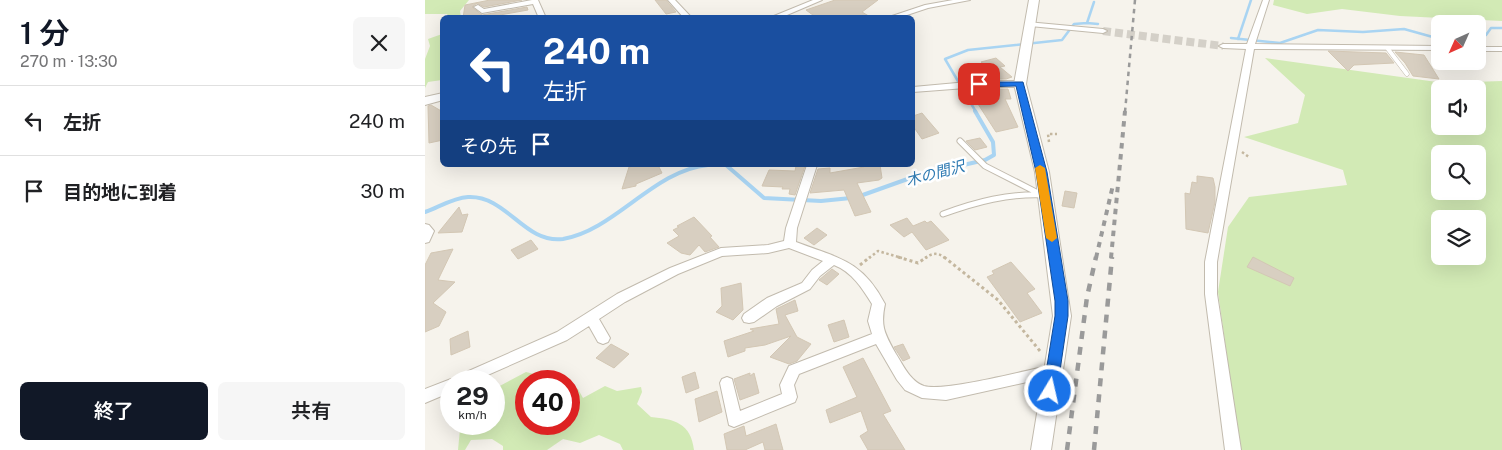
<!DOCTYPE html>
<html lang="ja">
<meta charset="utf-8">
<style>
:root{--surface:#fff;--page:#f6f6f6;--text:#202124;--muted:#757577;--line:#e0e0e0;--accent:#111827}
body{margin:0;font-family:"Public Sans","Noto Sans JP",sans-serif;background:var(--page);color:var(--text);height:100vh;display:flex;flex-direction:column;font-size:19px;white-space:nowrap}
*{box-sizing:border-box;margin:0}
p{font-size:16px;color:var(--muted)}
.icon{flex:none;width:28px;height:28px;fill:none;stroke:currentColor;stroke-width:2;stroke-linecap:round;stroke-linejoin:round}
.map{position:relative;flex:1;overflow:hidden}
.drawer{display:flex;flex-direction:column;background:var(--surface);width:425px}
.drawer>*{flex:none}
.banner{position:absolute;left:15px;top:15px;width:475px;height:152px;border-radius:8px;box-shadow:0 5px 20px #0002;background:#1a4fa0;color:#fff;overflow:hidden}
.needle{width:32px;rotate:225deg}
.buttons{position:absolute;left:1006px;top:15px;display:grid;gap:10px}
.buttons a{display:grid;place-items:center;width:55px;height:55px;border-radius:8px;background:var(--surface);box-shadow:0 5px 20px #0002;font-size:25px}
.speed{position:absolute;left:15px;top:370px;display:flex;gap:10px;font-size:25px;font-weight:700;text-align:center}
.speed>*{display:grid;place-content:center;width:65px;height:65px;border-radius:50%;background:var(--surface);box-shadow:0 5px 20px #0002;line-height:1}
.speed small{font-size:12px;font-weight:400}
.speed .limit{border:8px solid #d22;background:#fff;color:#111}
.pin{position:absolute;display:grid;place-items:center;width:42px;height:42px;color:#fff;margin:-21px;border-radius:10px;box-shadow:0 2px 8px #0006}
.me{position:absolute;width:55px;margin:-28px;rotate:9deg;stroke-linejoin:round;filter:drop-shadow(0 0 4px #0008)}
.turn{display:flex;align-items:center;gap:18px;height:105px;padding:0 20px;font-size:22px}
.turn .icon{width:65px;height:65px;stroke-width:2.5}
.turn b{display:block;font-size:35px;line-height:42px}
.then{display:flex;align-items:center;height:48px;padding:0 20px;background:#0003;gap:10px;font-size:19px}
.round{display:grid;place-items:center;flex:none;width:52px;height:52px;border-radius:8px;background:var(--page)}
.summary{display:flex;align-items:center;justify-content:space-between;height:85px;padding:0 20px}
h1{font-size:30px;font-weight:600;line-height:38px;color:var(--accent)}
.action{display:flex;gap:10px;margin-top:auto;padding:10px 20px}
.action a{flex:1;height:58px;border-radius:8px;background:var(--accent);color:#fff;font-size:20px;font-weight:600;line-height:58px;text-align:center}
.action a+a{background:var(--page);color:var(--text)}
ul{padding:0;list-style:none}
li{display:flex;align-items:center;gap:15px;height:70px;padding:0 20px;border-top:1px solid var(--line)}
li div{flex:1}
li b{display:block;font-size:19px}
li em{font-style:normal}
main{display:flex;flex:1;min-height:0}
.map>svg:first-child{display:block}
</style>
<main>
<section class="drawer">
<div class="summary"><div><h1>1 分</h1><p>270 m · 13:30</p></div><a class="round"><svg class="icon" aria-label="close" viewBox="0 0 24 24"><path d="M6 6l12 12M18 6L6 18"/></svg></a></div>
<ul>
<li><svg class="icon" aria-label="left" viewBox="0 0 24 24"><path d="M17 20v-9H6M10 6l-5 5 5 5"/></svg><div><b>左折</b></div><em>240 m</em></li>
<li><svg class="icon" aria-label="arrive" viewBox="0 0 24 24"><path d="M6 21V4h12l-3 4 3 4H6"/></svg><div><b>目的地に到着</b></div><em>30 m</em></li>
</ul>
<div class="action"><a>終了</a><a>共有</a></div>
</section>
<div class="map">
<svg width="1077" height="450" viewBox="0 0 1077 450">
<rect width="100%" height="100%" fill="#f6f3ec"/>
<path fill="#d2eab5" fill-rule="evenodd" d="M0 0H44L35 11 36 18 24 17 22 14H0Z
M849 0H1077V21L975 16 917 9 882 14 848 5Z
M17 34V80L3 82 0 88V59L5 46 3 39Z
M840 58 1019 83 1077 81V450H815L793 292 803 227 824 197 922 185 918 170 819 137 873 123 880 95ZM1015 89H1052V126H1015ZM1015 154H1052V191H1015ZM1015 219H1052V256H1015Z
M101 372 113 375 116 381H101V424H144V385L153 389 158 398 180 386 192 391 216 387 217 392 212 404 226 417C249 419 266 423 269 450H198L195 444 174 435 155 443 138 439 122 450H78V446L67 439 46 440 40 450H33L35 429 38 424H69V389Z"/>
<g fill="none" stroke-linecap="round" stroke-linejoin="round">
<path stroke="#a9d4f2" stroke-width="2.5" d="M662 23 673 24
M806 38 855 43 893 30 938 32 979 29 1015 39
M1052 38 1061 35 1066 28H1077
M813 39 826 0
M551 112 520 59 543 50 637 40 649 24 662 23 669 2"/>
<path stroke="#a9d4f2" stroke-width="4" d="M301 165 339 198 396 201 426 198
M435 196 491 176 560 160 569 155 568 142 550 111
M0 212C14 207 28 198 43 197 82 195 99 244 138 239 189 231 229 170 283 165"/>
</g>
<path fill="#d8cfc1" stroke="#d3c7b4" d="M65 0H97L59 7 52 3 47 7 57 15 102 7 103 10 75 15V18H38L40 5Z
M230 0H241L251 12 241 14Z
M410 0H453L437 12 447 18H392L381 10Z
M903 51 961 53 969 63 929 65 923 71Z
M970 52 999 55 1014 79 988 76 980 63Z
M571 58 580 66 575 67 587 77 581 79H552L542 70 560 65 556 62Z
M583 89 586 99H580L593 127 571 132 544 90Z
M6 105 18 112V140L4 143 3 106Z
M497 113 502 119 514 133 497 139 488 126V116Z
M555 138 562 147 550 150 541 141Z
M213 165H233L237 173 211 184V186L197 189 204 167Z
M439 165H455L457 178 454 180 432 183 446 212 430 216 419 190 385 193 393 169 405 168V173L439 167Z
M371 166H380L370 195 364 194 365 189H357L358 187 337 186 344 170 370 171Z
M772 176 788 178 790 187V202L783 233 761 229 760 193 765 194 767 182 772 183Z
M640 191 652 193 649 208 637 206Z
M34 207 37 215 43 214 37 232 13 233Z
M269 217 287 236 285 237 294 247 280 252 274 245 265 255 256 253 242 243 254 236 248 230 254 227 252 226Z
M482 218 488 226 500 221 502 223 506 221 524 240 501 250 487 232 479 237 465 225Z
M392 228 402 235 389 245 379 238Z
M106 240 113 249 93 259 86 250Z
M28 249 13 280 30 282 8 303 21 312 14 326 0 332V265L6 253Z
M828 257 869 278 865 286 822 267Z
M586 262 610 289 602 293 617 313 595 322 562 277 569 274 567 271Z
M407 269 414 274 402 285 394 280Z
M316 283 318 310 308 320 291 312 297 306 296 288Z
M370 300 373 311 360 315 372 337 386 344 372 361 364 364 345 357 366 336 340 345 320 348V351L303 357 299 341 329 331 325 329 354 324 351 309Z
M419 320 424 337 409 342 403 325Z
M43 331 45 347 26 355 25 339Z
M186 344 204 354 189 368 171 358Z
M478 344 485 358 478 361 469 347Z
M438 358 466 411 458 414 480 450H443L435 436 443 431 436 411 405 423 401 410 432 397 418 367Z
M270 372 274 388 261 393 257 377Z
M325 373V376L329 373 334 393 315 400 309 379Z
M292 391 297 412 274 422 270 399Z
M351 424 358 450H340L338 442 320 450H302L299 434 319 426 321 436Z"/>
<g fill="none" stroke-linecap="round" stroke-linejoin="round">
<path stroke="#d4d0c8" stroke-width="8" stroke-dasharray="8 4" stroke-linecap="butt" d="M678 31 798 46"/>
<defs>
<path id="service-far1" d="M963 49 982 74"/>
<path id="service" d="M535 141 560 166 613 193
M518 214C551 202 584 193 620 195"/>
<path id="minor" d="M107 0H113L121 18H114L108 4 57 13 49 7 53 5 59 9Z
M243 0H250L267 18H259Z
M388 0H397L355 18H344Z
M528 0H545L503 8 473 18H461L500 5Z
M838 0H844L830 44 1015 46V50L829 49 792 262V294L816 450H800L780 294V262L821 49 798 48 794 46 798 44H822Z
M602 22 678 29 682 31 678 33 605 26 601 24Z
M1052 47H1077V51H1052Z
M554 81H595L599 84 595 87H554L488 92V87Z
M382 165H392L372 228 371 242C413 258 437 260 460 304 455 327 460 334 471 354 478 365 485 381 499 386 520 392 602 370 628 365L633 367 635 371 633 375 521 400 497 398 480 390 472 380 451 344 374 374 369 385 372 397 370 402 309 427 304 425 295 383 297 379 302 377 307 379 315 411 357 394 355 385 364 366 447 334 443 321 447 304C437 288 427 272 409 265L395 276 385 289 352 306 329 322 324 323 319 322 317 318 319 314 342 298 377 283 387 270 398 261 364 248 343 253 297 256 253 274 200 302 174 319 185 338 183 342 178 344 173 342 164 326 142 340 49 381H26V392L0 403V389L26 379 29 380 30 377 132 332 192 294 245 268 296 248 343 245 359 241 361 228Z
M0 224 4 225 9 231 4 242 0 243Z"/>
<path id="tertiary" d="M604 0H614L601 84 624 172 646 316 626 450H606L628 316 610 172 589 84Z
M18 93V100L0 105V97Z"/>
</defs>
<use href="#service-far1" stroke="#c2bbae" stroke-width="5"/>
<use href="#service" stroke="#c2bbae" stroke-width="7"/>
<use href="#minor" stroke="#c2bbae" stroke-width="2"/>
<use href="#tertiary" stroke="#c2bbae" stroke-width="2"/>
<path stroke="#c4b79f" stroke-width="2.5" stroke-dasharray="2.5 2.5" stroke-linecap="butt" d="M624 142 623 134H632
M817 152 824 157
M444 258 453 251 477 258
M500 258C507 253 513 252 520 258"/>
<path stroke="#c4b79f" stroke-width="3" stroke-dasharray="3 3" stroke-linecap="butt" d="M473 257 493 263 502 257
M519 257 573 300 615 351
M435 265 445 257"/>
<use href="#service-far1" stroke="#fff" stroke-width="4"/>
<use href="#service" stroke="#fff" stroke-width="5"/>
<use href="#minor" fill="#fff" fill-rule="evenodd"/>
<use href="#tertiary" fill="#fff" fill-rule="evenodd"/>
<path stroke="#9a9a9a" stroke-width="2.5" stroke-dasharray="4.5 4.5" stroke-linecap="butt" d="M700 112 710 0"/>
<path stroke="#9a9a9a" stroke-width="4" stroke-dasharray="5.5 5.5" stroke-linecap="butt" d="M671 258 688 185
M686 258 700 111"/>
<path stroke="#9a9a9a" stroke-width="4.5" stroke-dasharray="8 8" stroke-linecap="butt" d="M642 450 662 297 671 257
M669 450 687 257"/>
</g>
<path fill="#1a73e8" stroke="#114b97" d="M551 82H598L622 172 643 301V316L632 391 630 396 625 398 620 396 618 391 630 316V301L611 172 591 86 554 87 549 84Z"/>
<path fill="#f59e0b" d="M615 165 620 168 632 238 627 242 621 238 610 168Z"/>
<g text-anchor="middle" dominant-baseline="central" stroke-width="5" stroke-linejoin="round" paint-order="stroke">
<g font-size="15" font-style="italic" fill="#2e7ab2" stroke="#fff">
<text transform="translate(510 173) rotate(-15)">木の間沢</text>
</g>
</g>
</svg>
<div class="buttons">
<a><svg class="needle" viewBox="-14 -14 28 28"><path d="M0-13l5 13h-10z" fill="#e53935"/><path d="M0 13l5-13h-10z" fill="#757577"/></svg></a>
<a><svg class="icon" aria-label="sound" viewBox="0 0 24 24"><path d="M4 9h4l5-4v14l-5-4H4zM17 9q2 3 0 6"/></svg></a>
<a><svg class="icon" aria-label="search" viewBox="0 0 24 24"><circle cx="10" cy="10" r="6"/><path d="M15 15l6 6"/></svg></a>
<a><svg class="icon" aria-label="layers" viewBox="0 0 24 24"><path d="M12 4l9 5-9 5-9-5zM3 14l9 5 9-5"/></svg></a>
</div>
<div class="speed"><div>29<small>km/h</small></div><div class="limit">40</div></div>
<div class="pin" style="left:554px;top:84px;background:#d93025"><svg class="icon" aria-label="arrive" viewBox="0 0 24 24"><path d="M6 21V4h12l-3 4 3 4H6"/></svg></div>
<svg class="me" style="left:625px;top:391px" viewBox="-20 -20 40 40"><circle r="17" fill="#1a73e8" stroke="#fff" stroke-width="3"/><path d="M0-11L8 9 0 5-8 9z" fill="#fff"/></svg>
<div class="banner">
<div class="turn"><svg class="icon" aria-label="left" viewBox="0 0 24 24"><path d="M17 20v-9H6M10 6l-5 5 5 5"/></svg><div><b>240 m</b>左折</div></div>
<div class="then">その先<svg class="icon" aria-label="arrive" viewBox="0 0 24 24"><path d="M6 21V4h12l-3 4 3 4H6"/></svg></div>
</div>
</div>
</main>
